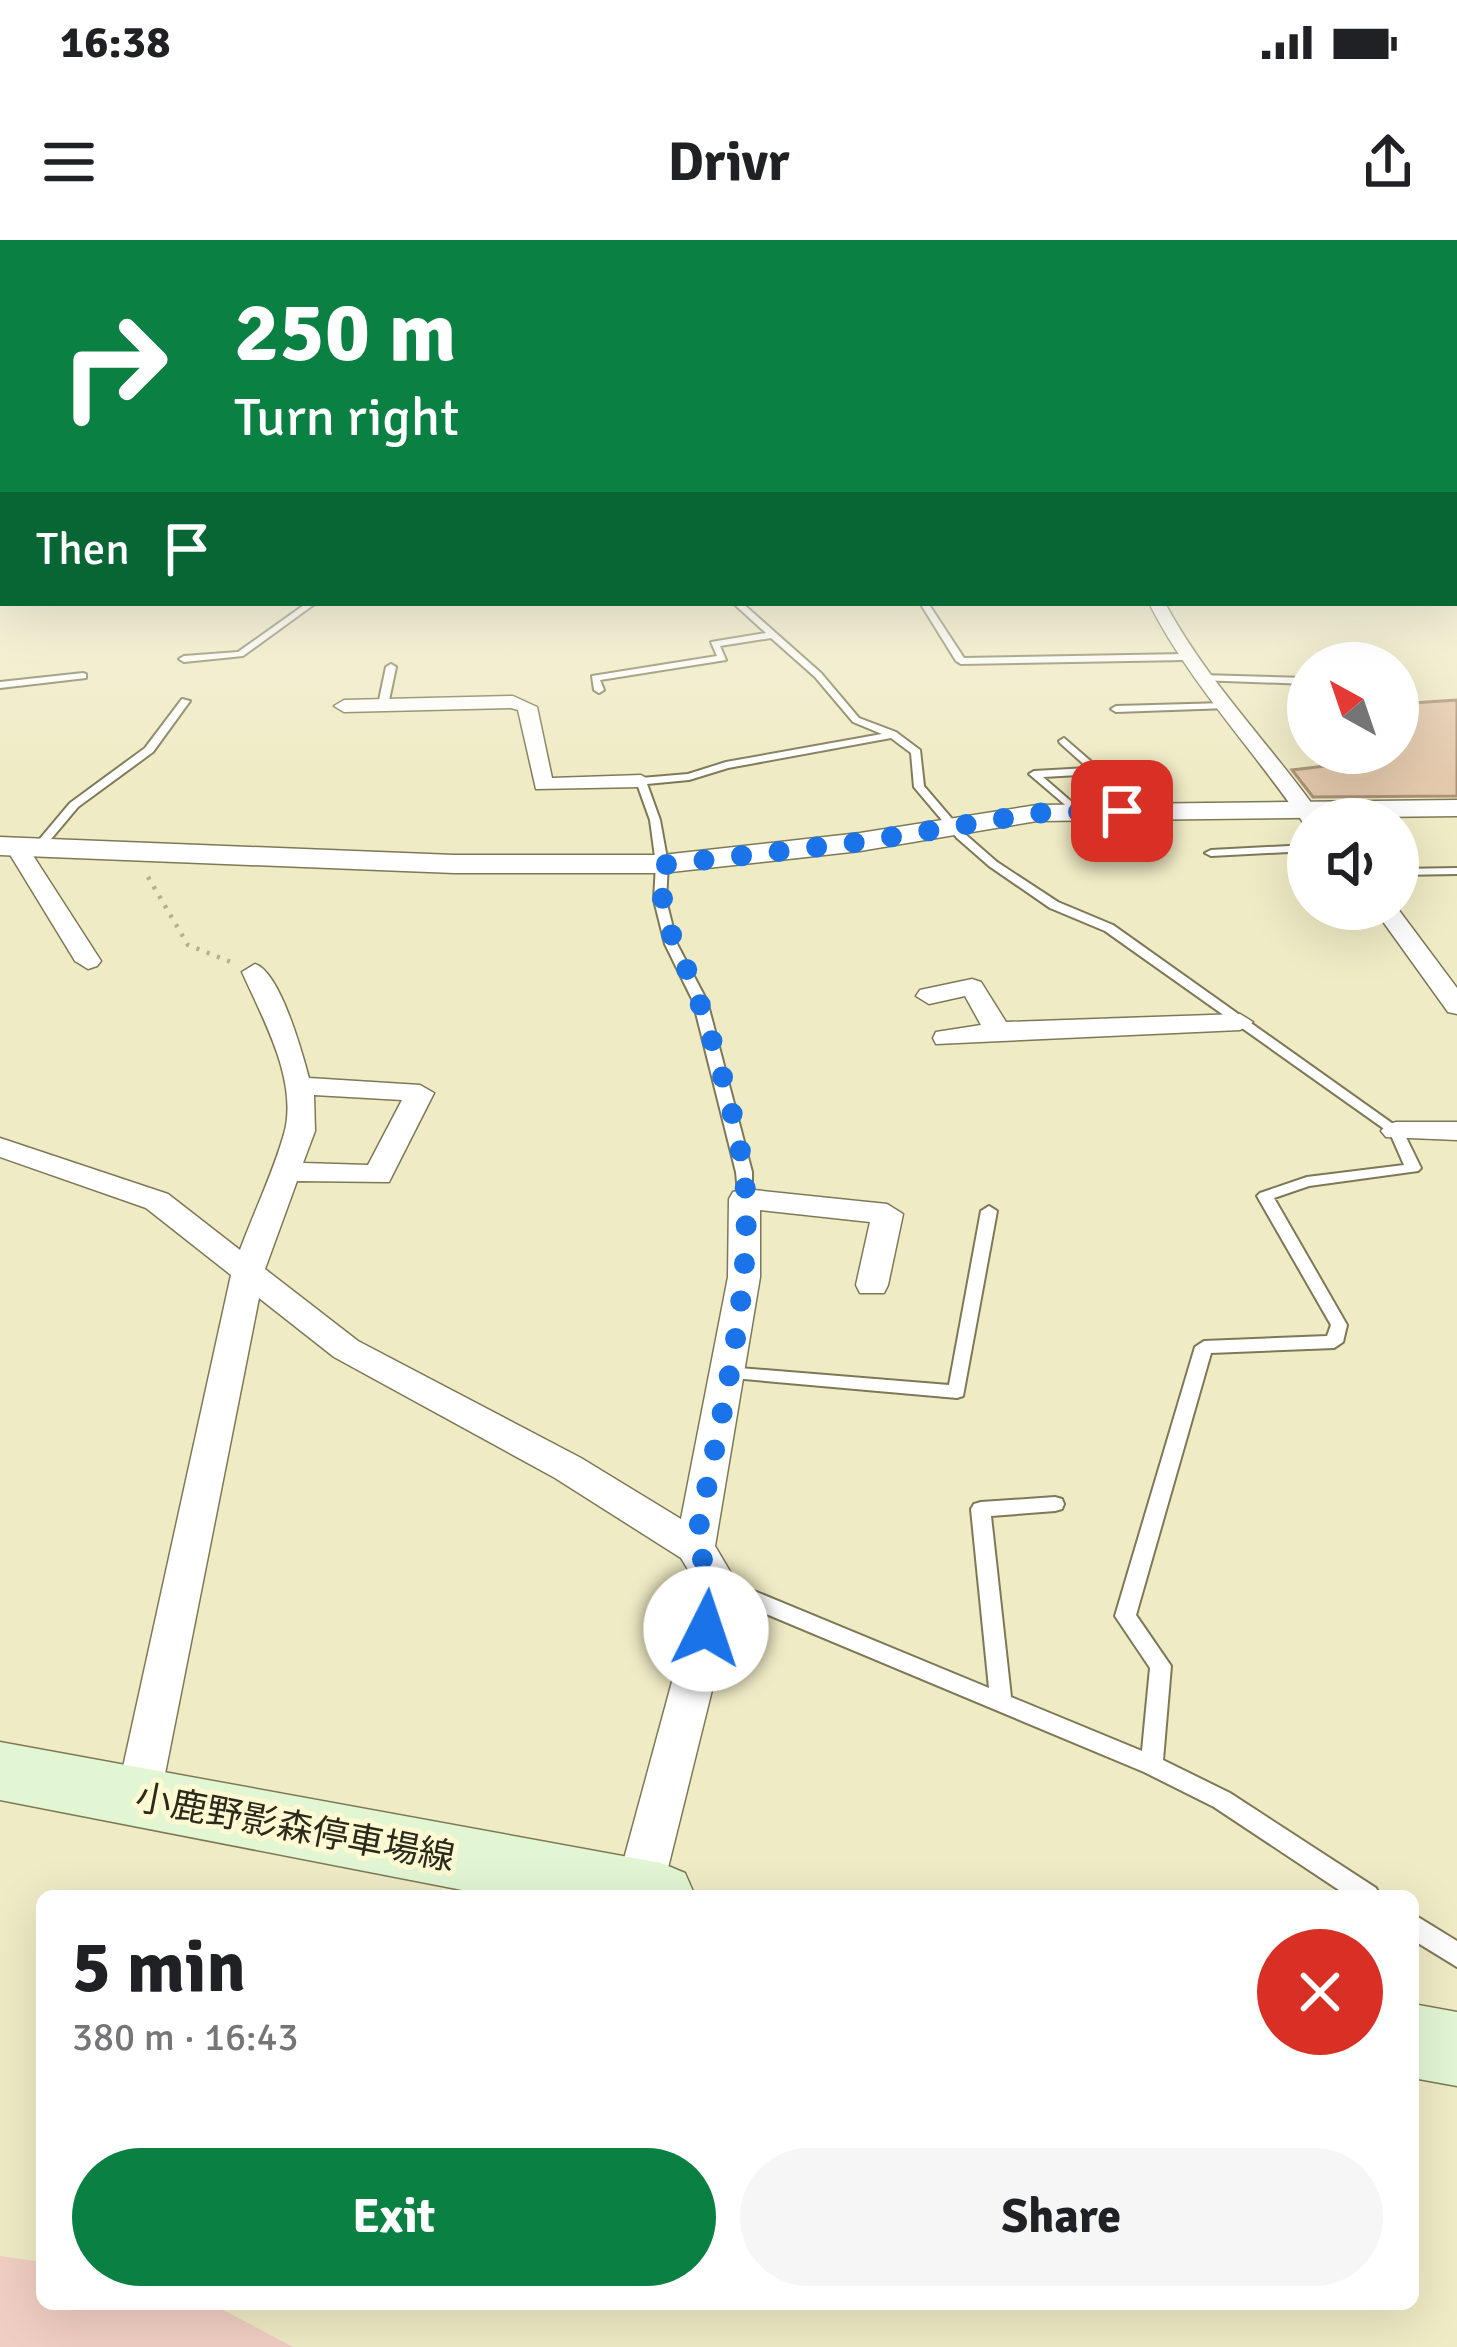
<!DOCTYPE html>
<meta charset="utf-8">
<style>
:root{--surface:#fff;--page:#f6f6f6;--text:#202124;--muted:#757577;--accent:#0b8043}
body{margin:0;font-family:Signika,"Noto Sans JP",sans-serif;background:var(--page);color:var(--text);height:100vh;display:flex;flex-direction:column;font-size:45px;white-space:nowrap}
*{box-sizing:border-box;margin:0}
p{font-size:39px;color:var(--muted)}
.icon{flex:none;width:66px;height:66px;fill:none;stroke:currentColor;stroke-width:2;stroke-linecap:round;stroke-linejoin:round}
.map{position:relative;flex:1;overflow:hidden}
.panel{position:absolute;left:36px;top:1650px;width:1383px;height:420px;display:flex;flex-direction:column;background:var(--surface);border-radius:18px;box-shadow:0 12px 48px #0002}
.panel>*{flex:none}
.banner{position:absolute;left:0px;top:0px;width:1458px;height:366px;box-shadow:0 12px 48px #0002;background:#0b8043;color:#fff;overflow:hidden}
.needle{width:78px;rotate:320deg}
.controls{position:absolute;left:1287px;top:402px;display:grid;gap:24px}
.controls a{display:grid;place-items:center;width:132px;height:132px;border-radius:50%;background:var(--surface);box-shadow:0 12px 48px #0002;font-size:60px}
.pin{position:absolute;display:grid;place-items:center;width:102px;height:102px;color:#fff;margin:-51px;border-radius:24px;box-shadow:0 6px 18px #0006}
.me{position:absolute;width:132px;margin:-66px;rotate:4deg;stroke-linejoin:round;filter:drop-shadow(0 0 9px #0008)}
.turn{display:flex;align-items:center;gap:42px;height:252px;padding:0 36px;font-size:54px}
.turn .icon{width:156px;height:156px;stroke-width:2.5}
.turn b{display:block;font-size:84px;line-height:102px}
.then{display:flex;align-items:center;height:114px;padding:0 36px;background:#0003;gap:24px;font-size:45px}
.round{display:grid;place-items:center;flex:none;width:126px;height:126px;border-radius:63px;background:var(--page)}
.head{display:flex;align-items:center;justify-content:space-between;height:204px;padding:0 36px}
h1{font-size:72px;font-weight:700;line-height:90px}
.action{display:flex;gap:24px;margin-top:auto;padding:24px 36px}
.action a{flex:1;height:138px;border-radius:72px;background:var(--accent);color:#fff;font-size:48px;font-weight:700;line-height:138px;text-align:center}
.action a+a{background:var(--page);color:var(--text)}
.status{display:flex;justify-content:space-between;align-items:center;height:84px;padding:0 60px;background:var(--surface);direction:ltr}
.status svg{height:33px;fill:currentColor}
header{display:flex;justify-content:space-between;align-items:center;height:156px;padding:0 36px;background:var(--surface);font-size:54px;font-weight:700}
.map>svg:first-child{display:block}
</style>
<div class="status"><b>16:38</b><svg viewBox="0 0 49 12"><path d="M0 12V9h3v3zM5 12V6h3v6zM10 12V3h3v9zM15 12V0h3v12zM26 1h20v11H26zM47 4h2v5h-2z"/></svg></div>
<header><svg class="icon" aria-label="menu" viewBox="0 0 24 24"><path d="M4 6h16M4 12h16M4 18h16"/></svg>Drivr<svg class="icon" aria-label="share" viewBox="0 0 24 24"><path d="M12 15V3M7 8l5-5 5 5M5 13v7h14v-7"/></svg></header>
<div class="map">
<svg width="1457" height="2107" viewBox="0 0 1457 2107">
<rect width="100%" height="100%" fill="#efebc5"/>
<path fill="#f1cec3" d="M0 2016 42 2022V2064H212L293 2107H0Z"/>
<path fill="#e4c9ac" stroke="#ab9276" stroke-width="3" d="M1457 460V556L1313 557 1292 530 1375 520 1366 513H1398V464Z"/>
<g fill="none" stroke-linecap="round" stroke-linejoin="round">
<defs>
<path id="service" d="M0 308H3V313H0Z
M307 363H316L243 416 184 422 179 419 184 416 238 412Z
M733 363H742L821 433 859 478 896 492 920 510 924 546 965 594 997 622 1058 662 1113 685 1403 891 1421 928 1418 931 1309 946 1274 958 1347 1085 1343 1102 1334 1108 1211 1113 1136 1375 1171 1426 1163 1520 1230 1553 1376 1648 1380 1656H1348L1214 1567 1144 1532 711 1351 708 1345 711 1339 718 1337 725 1339 989 1448 971 1269 974 1264 981 1262 1055 1257 1062 1259 1064 1264 1062 1269 1055 1271 991 1276 1011 1457 1142 1511 1150 1428 1115 1376 1195 1107 1204 1101 1327 1096 1331 1085 1257 956 1260 953 1307 937 1404 925 1390 893 1105 691 1050 668 989 626 957 598 914 547 911 513 891 498 728 528 689 540 647 544 660 580 668 624 666 660 677 704 707 761 752 932V959L744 964 739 962 736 932 693 761 665 704 654 660 656 624 650 580 636 541 641 538 688 534 726 522 882 494 853 482 815 437 771 398 720 406 726 420 600 440 604 450 599 453 594 450 592 436 717 416 711 402 766 393Z
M920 363H928L964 418 1185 414 1190 417 1185 420 961 424 956 421Z
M391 424 396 427 388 465 383 468 378 465 386 427Z
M83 433 86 434V438L0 448V442Z
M1201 435 1308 438V444L1198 440 1196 438Z
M182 459 190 461 153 512 78 567 41 611H33V607L70 563 145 508Z
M1225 463 1228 464V468L1116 472 1111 469 1116 466Z
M1064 498 1102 531 1097 534 1043 537 1081 570V574L1077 575 1029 534 1034 531 1088 528 1060 503 1059 501Z
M1308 605V611L1211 616 1205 613 1211 610Z
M1457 628V634L1398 635V629Z
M989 966 997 971 963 1156 957 1158 721 1137 718 1133 721 1129 727 1127 949 1145 981 971Z
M1413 1674 1457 1701V1727L1413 1700Z"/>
<path id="minor" d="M1455 272H1457V280H1455Z
M1149 363H1165C1207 442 1272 506 1323 579L1304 584C1253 509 1190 444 1149 363Z
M513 456 537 467 552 538 641 535 651 541 641 547 536 549 518 470 511 468 344 472 334 466 344 460Z
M17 601 25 603 101 721 97 726 88 729 75 721 6 608Z
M1374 669H1398L1457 748V774L1448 772Z
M255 724C280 732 302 812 309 838L420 845 434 853 389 942 297 941 265 1029 358 1101 581 1218 681 1279 728 1037 729 959 733 952 744 949 887 964 903 974 888 1045 884 1053H860L856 1045 870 982 760 970V1037L715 1306 738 1345 661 1656H617L615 1652 698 1346 681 1318 555 1238 334 1117 259 1058 160 1559 154 1573 138 1579 122 1573 116 1559 231 1035 146 968 0 917V898L168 954 240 1010C254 972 273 933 284 894 299 842 263 779 242 732ZM314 855 402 860 368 925 303 923 315 891Z
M972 739 981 742 1006 782 1240 774 1253 782 1240 790 936 804 933 798 936 792 981 785 965 756 929 764 916 756 920 750Z
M1396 882H1457V900L1386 897 1381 891 1386 885Z"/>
<path id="tertiary" d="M1455 284 1457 285V298L1455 297Z
M1457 560V576L1037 581 860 611 662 633H454L0 615V597L454 615H662L860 593 1037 565Z"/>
<path id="secondary" d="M0 1502 661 1623 685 1633 695 1656H493L0 1560Z
M1413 1764 1457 1772V1846L1413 1838Z"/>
</defs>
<use href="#service" stroke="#7d7956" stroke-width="4"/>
<use href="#minor" stroke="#7d7956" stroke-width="3"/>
<use href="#tertiary" stroke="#7d7956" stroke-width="3"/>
<use href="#secondary" stroke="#7d7956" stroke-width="3"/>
<path stroke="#b3b091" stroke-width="4.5" stroke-dasharray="3 8" stroke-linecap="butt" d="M148 637 188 705 231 722"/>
<use href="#service" fill="#fff" fill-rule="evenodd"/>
<use href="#minor" fill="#fff" fill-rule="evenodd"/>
<use href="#tertiary" fill="#fff" fill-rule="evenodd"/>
<use href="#secondary" fill="#e2f6d4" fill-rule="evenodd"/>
</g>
<linearGradient id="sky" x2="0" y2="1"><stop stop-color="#84bcd1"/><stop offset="0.45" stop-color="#f8f6e5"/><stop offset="1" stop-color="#f8f6e5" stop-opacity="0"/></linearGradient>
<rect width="1457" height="539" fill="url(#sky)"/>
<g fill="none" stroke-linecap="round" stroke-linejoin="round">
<path stroke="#1a73e8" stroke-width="21" stroke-dasharray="0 37.8" d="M706 1389 718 1345 695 1307C716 1193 756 1049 744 934 739 890 715 807 700 764 682 707 658 691 662 625L860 602 1037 573 1122 571"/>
</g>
<g text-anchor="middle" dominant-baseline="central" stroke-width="10" stroke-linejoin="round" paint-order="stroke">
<g font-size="36" fill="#2c2a1c" stroke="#fdf9d2">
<text transform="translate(295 1588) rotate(11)">小鹿野影森停車場線</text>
</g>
</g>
</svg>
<div class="controls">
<a><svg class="needle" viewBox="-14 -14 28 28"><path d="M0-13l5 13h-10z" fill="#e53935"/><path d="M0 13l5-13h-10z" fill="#757577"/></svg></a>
<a><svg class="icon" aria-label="sound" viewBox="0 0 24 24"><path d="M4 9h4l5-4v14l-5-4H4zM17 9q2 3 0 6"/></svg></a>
</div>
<div class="pin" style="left:1122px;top:571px;background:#d93025"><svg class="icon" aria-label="arrive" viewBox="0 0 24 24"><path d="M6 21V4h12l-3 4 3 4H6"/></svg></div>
<svg class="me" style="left:706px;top:1389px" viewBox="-20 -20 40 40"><circle r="19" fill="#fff"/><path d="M0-13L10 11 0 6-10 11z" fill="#1a73e8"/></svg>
<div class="banner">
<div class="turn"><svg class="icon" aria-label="right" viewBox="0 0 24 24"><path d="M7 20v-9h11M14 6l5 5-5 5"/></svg><div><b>250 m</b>Turn right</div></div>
<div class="then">Then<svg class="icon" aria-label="arrive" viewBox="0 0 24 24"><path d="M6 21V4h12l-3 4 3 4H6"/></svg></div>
</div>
<section class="panel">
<div class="head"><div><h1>5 min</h1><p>380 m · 16:43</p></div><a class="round" style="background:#d93025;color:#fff"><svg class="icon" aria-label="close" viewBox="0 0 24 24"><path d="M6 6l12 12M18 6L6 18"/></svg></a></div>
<div class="action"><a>Exit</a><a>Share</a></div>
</section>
</div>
